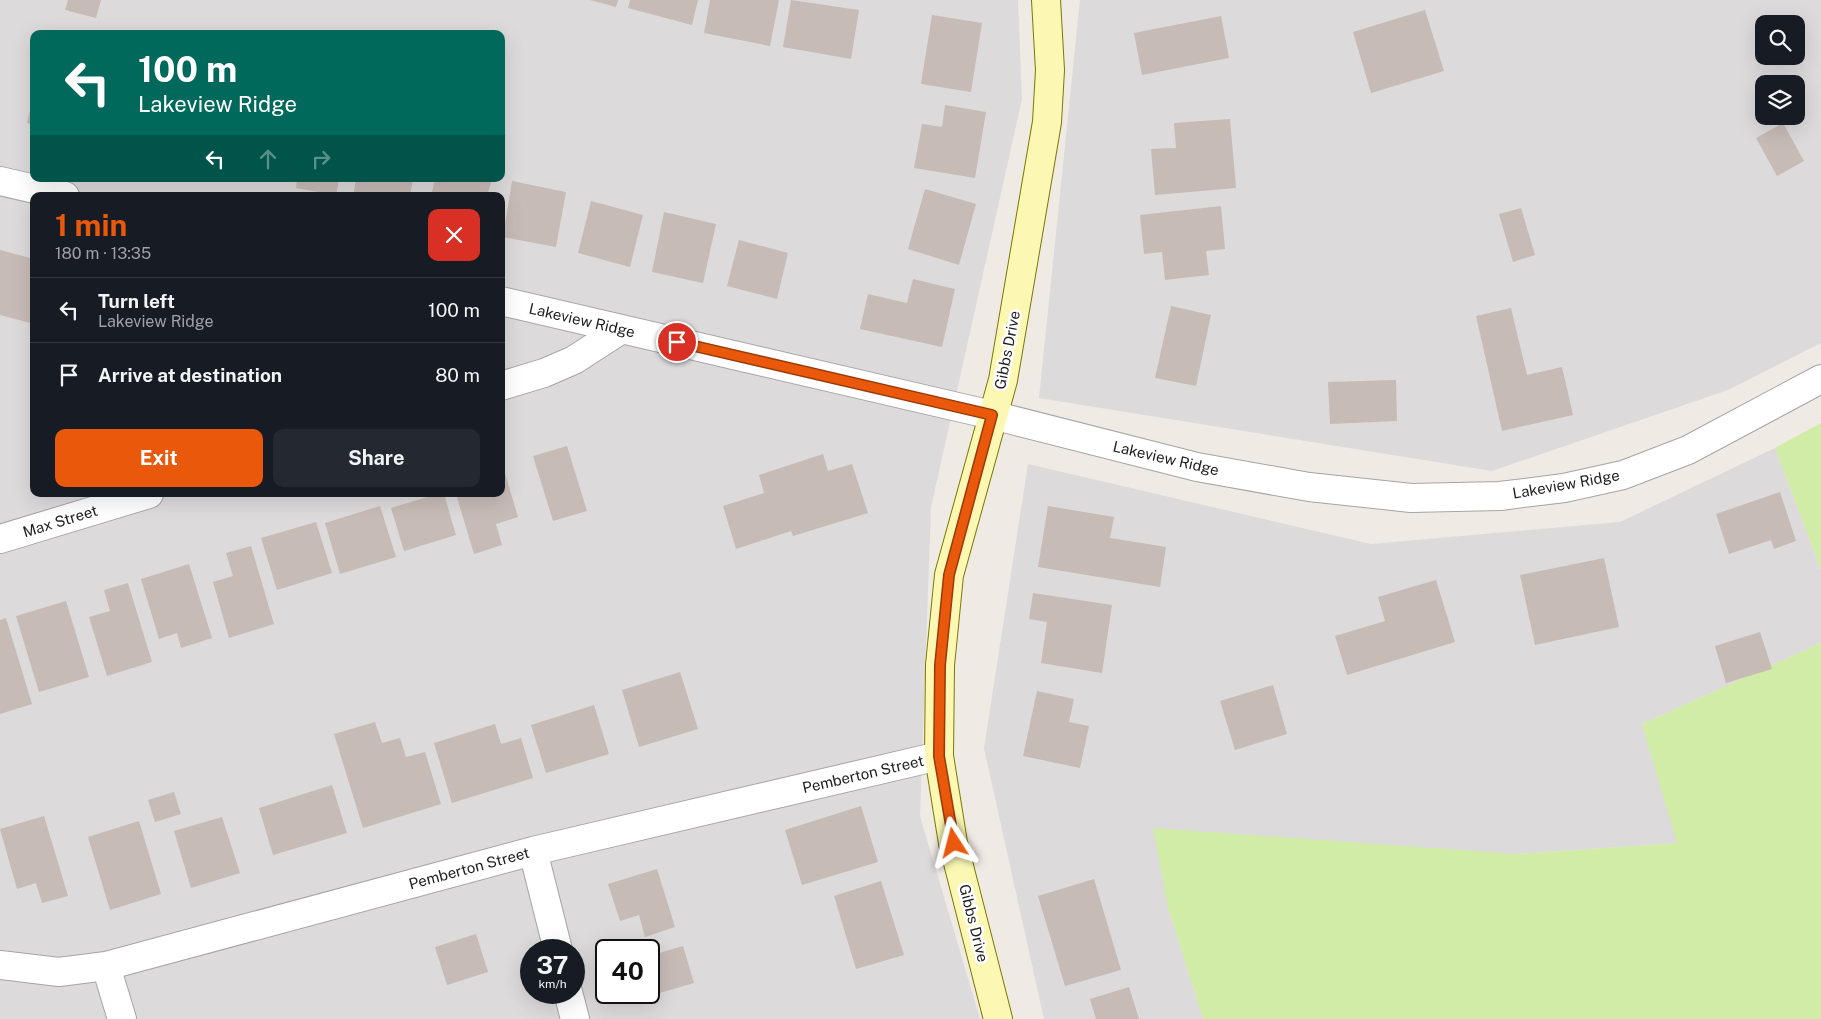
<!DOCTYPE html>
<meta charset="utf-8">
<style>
:root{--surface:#171b24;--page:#242831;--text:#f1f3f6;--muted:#9ea1a6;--line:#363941;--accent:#ea580c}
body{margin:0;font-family:"Public Sans",sans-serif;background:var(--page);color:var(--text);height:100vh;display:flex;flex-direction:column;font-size:19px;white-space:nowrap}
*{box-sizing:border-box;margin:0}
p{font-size:16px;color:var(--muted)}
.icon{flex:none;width:28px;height:28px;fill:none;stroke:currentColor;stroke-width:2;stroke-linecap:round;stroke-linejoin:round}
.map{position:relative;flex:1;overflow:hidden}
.drawer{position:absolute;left:30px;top:192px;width:475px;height:305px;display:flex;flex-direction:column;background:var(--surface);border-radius:10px;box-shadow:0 5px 20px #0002}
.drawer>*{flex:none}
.banner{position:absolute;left:30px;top:30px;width:475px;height:152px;border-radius:10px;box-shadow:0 5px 20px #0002;background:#00695c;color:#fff;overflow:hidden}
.buttons{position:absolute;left:1755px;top:15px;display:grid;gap:10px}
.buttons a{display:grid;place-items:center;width:50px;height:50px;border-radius:10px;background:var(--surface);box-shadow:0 5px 20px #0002;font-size:25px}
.speed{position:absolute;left:520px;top:939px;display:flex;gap:10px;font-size:25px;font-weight:700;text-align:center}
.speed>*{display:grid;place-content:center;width:65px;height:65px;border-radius:50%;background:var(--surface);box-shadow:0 5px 20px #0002;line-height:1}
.speed small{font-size:12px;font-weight:400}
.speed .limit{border:2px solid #111;border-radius:8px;background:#fff;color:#111}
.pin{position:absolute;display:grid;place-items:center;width:42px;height:42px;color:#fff;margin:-21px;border:2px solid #fff;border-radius:50%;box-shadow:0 1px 5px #0007}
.me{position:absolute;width:55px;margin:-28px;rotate:351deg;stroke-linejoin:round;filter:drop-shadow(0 0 4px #0008)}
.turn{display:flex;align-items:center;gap:18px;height:105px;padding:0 25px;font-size:22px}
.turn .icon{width:65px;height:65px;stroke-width:2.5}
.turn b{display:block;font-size:35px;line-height:42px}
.lanes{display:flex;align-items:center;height:48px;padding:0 25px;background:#0003;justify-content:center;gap:25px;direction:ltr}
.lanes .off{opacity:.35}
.round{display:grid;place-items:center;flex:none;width:52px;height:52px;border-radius:10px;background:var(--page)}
.head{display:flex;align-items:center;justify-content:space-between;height:85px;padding:0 25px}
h1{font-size:30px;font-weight:700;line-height:38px;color:var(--accent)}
.cta{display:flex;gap:10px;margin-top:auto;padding:10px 25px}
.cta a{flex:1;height:58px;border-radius:10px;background:var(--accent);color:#fff;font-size:20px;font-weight:700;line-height:58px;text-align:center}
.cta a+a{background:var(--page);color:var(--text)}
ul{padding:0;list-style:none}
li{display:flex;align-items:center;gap:15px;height:65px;padding:0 25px;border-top:1px solid var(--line)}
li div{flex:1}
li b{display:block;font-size:19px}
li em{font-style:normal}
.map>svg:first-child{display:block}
</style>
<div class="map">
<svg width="1821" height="1019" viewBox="0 0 1821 1019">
<rect width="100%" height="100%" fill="#efeae3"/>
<path fill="#dcdadb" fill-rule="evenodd" d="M0 0H1018L1022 99 931 507 920 816 980 1019H0ZM34 34H501V179H34ZM34 196H501V494H34ZM531 950H574V992H531ZM606 950H649V992H606Z
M1080 0H1821V343L1728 390 1492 471 1039 398ZM1764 24H1796V56H1764ZM1764 84H1796V116H1764Z
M1775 448 1821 570V643L1642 724 1678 843 1517 854 1168 907 1203 1019H1044L984 748 1028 464 1371 544 1620 522Z"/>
<path fill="#d0eca6" d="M1821 423V570L1775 448Z
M1821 643V1019H1203L1168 907 1153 828 1517 854 1677 843 1642 724Z"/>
<path fill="#c7bbb6" d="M68 0H101L96 18 65 10Z
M590 0H618L616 7Z
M630 0H698L692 25 628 8Z
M710 0H779L770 46 704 33Z
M791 0 859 10 851 59 783 47Z
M1425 10 1444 71 1371 93 1353 32Z
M932 15 982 23 971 92 921 84Z
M1221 16 1229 58 1142 75 1134 33Z
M33 99H34V125L27 123Z
M945 105 986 112 975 178 914 168 922 124 942 127Z
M1230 119 1236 188 1155 195 1151 149 1176 148 1174 123Z
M1783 123 1804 161 1777 176 1756 138Z
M297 179H339L336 195 296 188Z
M356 179H413L410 196H353Z
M435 179H492L487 196H431Z
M512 181 566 192 556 247 503 237Z
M925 189 976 204 959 265 908 249Z
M591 201 643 215 630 267 578 253Z
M1221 206 1225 249 1206 251 1209 275 1165 280 1162 252 1144 254 1140 215Z
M1521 208 1535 255 1513 262 1499 214Z
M664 212 716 224 703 283 652 272Z
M739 240 788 253 777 299 727 286Z
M0 250 34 259V312L31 323 0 315Z
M913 279 955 289 942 347 860 329 868 294 907 303Z
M1171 306 1211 315 1196 386 1155 378Z
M1511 308 1527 375 1562 367 1573 415 1502 431 1476 316Z
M1396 380 1397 421 1330 424 1328 382Z
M567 446 587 511 553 521 533 456Z
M823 454 828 471 852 464 868 513 793 536 791 531 736 549 723 506 764 493 759 475Z
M505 473 518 517 496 524 502 545 474 554 456 494H501V474Z
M1780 492 1796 541 1774 549 1771 540 1729 554 1716 514Z
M437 494H444L456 535 404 551 391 508Z
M380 506 396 557 340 574 325 523Z
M1048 506 1114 517 1110 538 1166 547 1160 587 1038 567Z
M316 522 332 573 277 590 261 538Z
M251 546 274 624 229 638 213 582 233 576 226 553Z
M1604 558 1619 627 1535 645 1520 575Z
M189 564 212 638 181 648 177 633 159 639 141 579Z
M1436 580 1455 642 1347 675 1335 636 1385 621 1378 597Z
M128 583 152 662 107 676 89 617 110 611 104 590Z
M1033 593 1112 605 1102 673 1041 663 1047 622 1029 619Z
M66 601 89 677 39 692 16 616Z
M6 618 32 704 0 714V620Z
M1760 632 1772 669 1726 683 1715 646Z
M680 672 698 729 639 747 622 690Z
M1273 685 1287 734 1235 750 1220 701Z
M1037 691 1074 699 1069 722 1089 726 1080 768 1023 756Z
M594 705 609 754 546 773 531 725Z
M375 722 382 743 400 738 406 757 425 752 441 804 363 828 334 734Z
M495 724 501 744 521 738 533 778 452 803 434 743Z
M332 785 347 833 273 855 259 808Z
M174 792 181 814 155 822 148 800Z
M861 806 878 862 802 885 785 830Z
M44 816 68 896 42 903 36 883 17 889 0 829Z
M222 817 240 873 191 888 174 831Z
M139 821 161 894 110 910 88 837Z
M657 869 675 927 645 937 639 915 620 921 608 884Z
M1094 879 1121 970 1065 986 1038 896Z
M881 881 904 955 856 969 834 896Z
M476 934 488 972 447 985 435 947Z
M683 946 694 983 639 999 637 992H649V956Z
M1129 987 1139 1019H1096L1090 999Z"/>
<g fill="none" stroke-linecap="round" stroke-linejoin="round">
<defs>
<path id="street" d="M0 181 65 196
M501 301 992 415 1197 467 1309 487 1411 498 1500 496 1564 488 1623 475 1688 450 1821 379
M501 386 544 373 574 360 622 329
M0 539 149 494
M533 851 558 950
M0 965 59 972 106 966 533 851 939 756
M106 966 122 1019
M568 992 575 1019"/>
<path id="secondary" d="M998 1019 953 843 939 756 940 665 949 575 1003 380 1047 122 1050 70 1046 0"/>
</defs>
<use href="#street" stroke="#a5a5a5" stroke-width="30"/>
<use href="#secondary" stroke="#797900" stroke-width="30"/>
<use href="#street" stroke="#fff" stroke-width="28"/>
<use href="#secondary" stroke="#fcf8b4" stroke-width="28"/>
</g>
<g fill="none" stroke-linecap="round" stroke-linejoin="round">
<defs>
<path id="route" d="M677 342 992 415 949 575 940 665 939 756 954 843"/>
</defs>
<use href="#route" stroke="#983908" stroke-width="12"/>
<use href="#route" stroke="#ea580c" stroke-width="9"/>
</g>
<g text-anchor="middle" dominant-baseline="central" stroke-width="5" stroke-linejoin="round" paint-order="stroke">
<g font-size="15" fill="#1e1e1e" stroke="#fff">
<text transform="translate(582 320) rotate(13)">Lakeview Ridge</text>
<text transform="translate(1007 350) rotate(-79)">Gibbs Drive</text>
<text transform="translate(1166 458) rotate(13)">Lakeview Ridge</text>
<text transform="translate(1566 484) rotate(-10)">Lakeview Ridge</text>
<text transform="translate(60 521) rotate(-17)">Max Street</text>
<text transform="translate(863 774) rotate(-13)">Pemberton Street</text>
<text transform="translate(469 868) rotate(-15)">Pemberton Street</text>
<text transform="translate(974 923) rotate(76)">Gibbs Drive</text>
</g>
</g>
</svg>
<div class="buttons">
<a><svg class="icon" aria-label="search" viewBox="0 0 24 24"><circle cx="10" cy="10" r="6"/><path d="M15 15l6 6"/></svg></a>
<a><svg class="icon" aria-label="layers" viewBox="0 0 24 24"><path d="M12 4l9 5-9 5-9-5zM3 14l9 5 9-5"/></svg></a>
</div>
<div class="speed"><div>37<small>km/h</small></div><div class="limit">40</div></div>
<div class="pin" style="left:677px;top:342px;background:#d93025"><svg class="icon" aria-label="arrive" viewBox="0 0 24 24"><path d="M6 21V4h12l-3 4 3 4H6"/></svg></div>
<svg class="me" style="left:954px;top:843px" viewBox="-20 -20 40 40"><path d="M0-17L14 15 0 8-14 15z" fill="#ea580c" stroke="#fff" stroke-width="4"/></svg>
<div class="banner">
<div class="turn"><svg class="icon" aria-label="left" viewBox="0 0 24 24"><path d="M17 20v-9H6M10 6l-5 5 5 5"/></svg><div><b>100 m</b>Lakeview Ridge</div></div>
<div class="lanes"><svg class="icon" aria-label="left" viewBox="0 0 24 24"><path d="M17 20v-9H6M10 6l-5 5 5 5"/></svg><svg class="icon off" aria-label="ahead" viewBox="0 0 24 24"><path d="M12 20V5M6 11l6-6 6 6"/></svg><svg class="icon off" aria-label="right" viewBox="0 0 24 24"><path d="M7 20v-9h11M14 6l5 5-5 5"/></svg></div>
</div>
<section class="drawer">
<div class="head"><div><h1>1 min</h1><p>180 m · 13:35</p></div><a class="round" style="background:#d93025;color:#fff"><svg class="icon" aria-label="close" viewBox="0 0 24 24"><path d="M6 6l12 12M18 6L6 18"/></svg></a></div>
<ul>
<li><svg class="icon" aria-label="left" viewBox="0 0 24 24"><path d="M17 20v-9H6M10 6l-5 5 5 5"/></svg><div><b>Turn left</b><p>Lakeview Ridge</p></div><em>100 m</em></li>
<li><svg class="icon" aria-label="arrive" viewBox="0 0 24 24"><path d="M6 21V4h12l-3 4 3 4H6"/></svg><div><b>Arrive at destination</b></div><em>80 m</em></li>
</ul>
<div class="cta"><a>Exit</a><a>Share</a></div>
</section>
</div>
